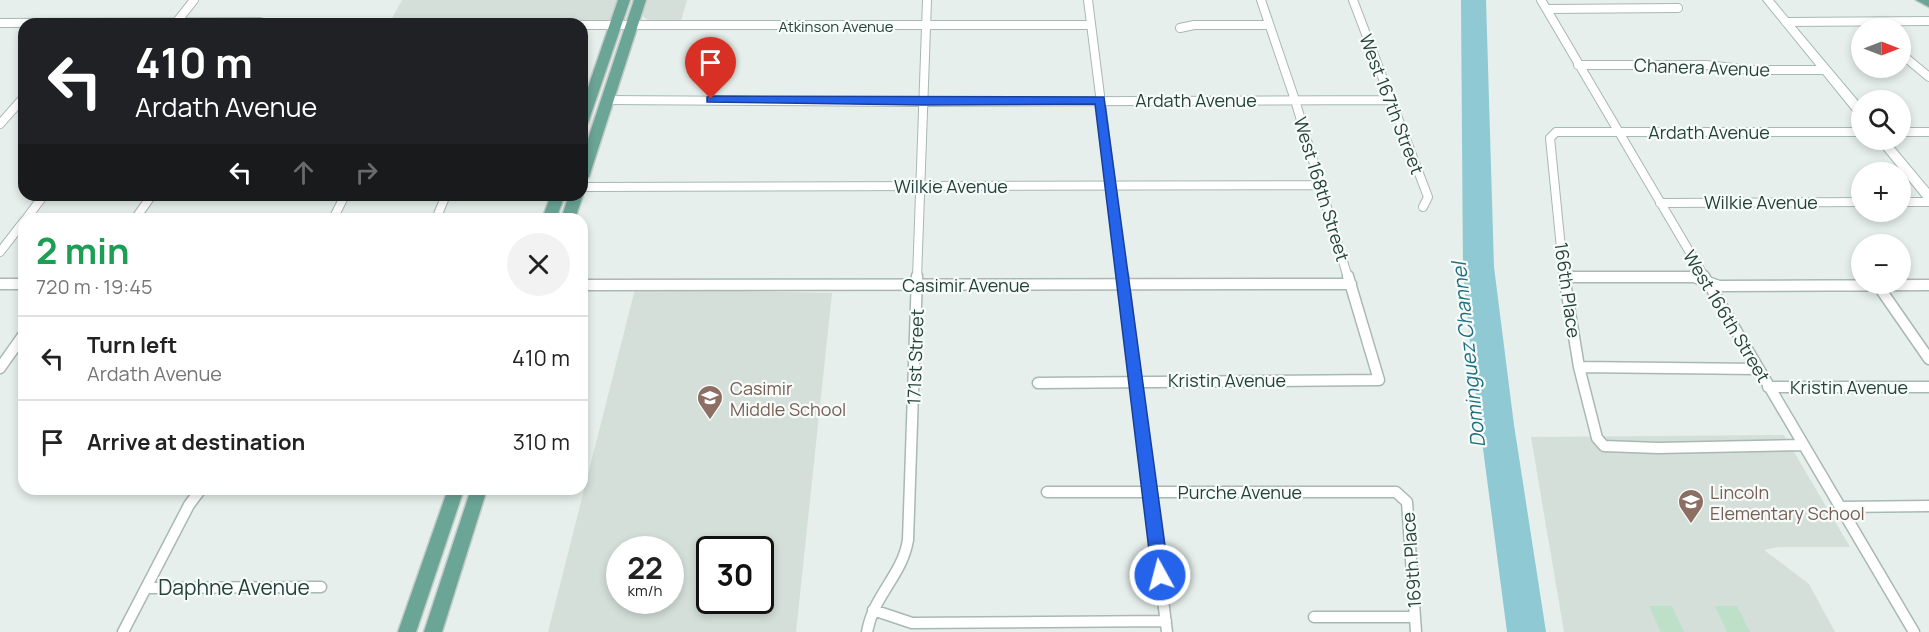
<!DOCTYPE html>
<meta charset="utf-8">
<style>
:root{--surface:#fff;--page:#f2f2f2;--text:#222;--muted:#767676;--line:#e0e0e0}
body{margin:0;font-family:Manrope,sans-serif;background:var(--page);color:var(--text);height:100vh;display:flex;flex-direction:column;font-size:22px;white-space:nowrap}
*{box-sizing:border-box;margin:0}
p{font-size:20px;color:var(--muted)}
.icon{flex:none;width:33px;height:33px;fill:none;stroke:currentColor;stroke-width:2;stroke-linecap:round;stroke-linejoin:round}
.map{position:relative;flex:1;overflow:hidden}
.side{position:absolute;left:18px;top:213px;width:570px;height:282px;display:flex;flex-direction:column;background:var(--surface);border-radius:18px;box-shadow:0 3px 9px #0003}
.side>*{flex:none}
.banner{position:absolute;left:18px;top:18px;width:570px;height:183px;border-radius:18px;box-shadow:0 3px 9px #0003;background:#202124;color:#fff;overflow:hidden}
.needle{width:39px;rotate:90deg}
.buttons{position:absolute;left:1851px;top:18px;display:grid;gap:12px}
.buttons a{display:grid;place-items:center;width:60px;height:60px;border-radius:50%;background:var(--surface);box-shadow:0 3px 9px #0003;font-size:30px}
.speed{position:absolute;left:606px;top:536px;display:flex;gap:12px;font-size:30px;font-weight:700;text-align:center}
.speed>*{display:grid;place-content:center;width:78px;height:78px;border-radius:50%;background:var(--surface);box-shadow:0 3px 9px #0003;line-height:1}
.speed small{font-size:15px;font-weight:400}
.speed .limit{border:3px solid #111;border-radius:9px;background:#fff;color:#111}
.pin{position:absolute;display:grid;place-items:center;width:51px;height:51px;color:#fff;margin:-62px -26px;border-radius:50% 50% 50% 0;rotate:-45deg;box-shadow:0 0 6px #0007}
.pin .icon{rotate:45deg}
.me{position:absolute;width:66px;margin:-33px;rotate:353deg;stroke-linejoin:round;filter:drop-shadow(0 0 4px #0008)}
.turn{display:flex;align-items:center;gap:21px;height:126px;padding:0 18px;font-size:27px}
.turn .icon{width:78px;height:78px;stroke-width:2.5}
.turn b{display:block;font-size:42px;line-height:51px}
.lanes{display:flex;align-items:center;height:57px;padding:0 18px;background:#0003;justify-content:center;gap:30px;direction:ltr}
.lanes .off{opacity:.35}
.round{display:grid;place-items:center;flex:none;width:63px;height:63px;border-radius:32px;background:var(--page)}
.head{display:flex;align-items:center;justify-content:space-between;height:102px;padding:0 18px}
h1{font-size:36px;font-weight:700;line-height:45px;color:#1e9e55}
ul{padding:0;list-style:none}
li{display:flex;align-items:center;gap:18px;height:84px;padding:0 18px;border-top:2px solid var(--line)}
li div{flex:1}
li b{display:block;font-size:22px}
li em{font-style:normal}
.map>svg:first-child{display:block}
</style>
<div class="map">
<svg width="1929" height="632" viewBox="0 0 1929 632">
<rect width="100%" height="100%" fill="#e6efeb"/>
<path fill="#d4dfda" fill-rule="evenodd" d="M402 0H622L615 20H391Z
M646 0H687L681 21H649L641 15Z
M635 289 832 293 796 632H548ZM620 549H670V600H620ZM710 549H760V600H710Z
M1784 435 1850 547H1778L1764 550 1809 584 1835 632H1564L1531 437Z"/>
<path fill="#bfe0c8" d="M1649 606H1672L1684 632H1661Z
M1715 606H1737L1750 632H1727Z"/>
<path fill="#8ec9d4" d="M1461 0H1486L1494 267 1514 425 1546 632H1507L1473 372 1463 274Z"/>
<g fill="none" stroke-linecap="round" stroke-linejoin="round">
<defs>
<path id="street-far1" d="M1088 0 1123 278
M1261 0 1295 100 1348 278
M1353 0 1428 197 1423 207
M1541 0 1705 278
M1547 9 1678 8
M1786 22 1929 21
M0 23 260 22 267 24
M175 24 194 0
M582 25H1091
M1180 28 1194 25H1269
M1900 53 1929 77
M1578 65H1706L1751 70H1825
M606 100 924 102 1390 100
M0 124 24 97
M1900 132H1929
M582 187 1321 185
M1900 202H1929
M1660 203 1862 202
M26 219 44 195
M135 219 152 195
M333 219 345 195
M436 219 446 195
M0 252 24 221
M1564 277 1696 278
M917 278 927 0
M1564 278 1550 138 1556 132H1862"/>
<path id="street" d="M1123 276 1167 632
M1564 276 1579 367 1597 438 1604 446 1658 448 1803 445
M1704 276 1914 632
M1564 277H1694L1719 286 1929 285
M0 284H24
M1877 284 1929 359
M582 285 1351 284
M1579 367 1757 369
M0 368 24 334
M1038 383 1379 380 1348 276
M1768 387H1929
M1047 492H1396L1407 502 1416 632
M1840 507 1929 506
M146 588 321 587
M873 610 912 623 1166 621
M1314 617H1415
M123 632 189 505 201 489
M867 632C874 594 902 576 908 540L917 276"/>
<path id="secondary" d="M1763 0H1773L1862 106V118L1858 117Z
M1876 140H1888L1929 189V201L1925 200Z"/>
<path id="primary" d="M618 0H630L588 123 582 127V105Z
M634 0H646L589 177 582 182V157Z
M1916 0H1929V7Z
M582 194 583 195 575 219H561L569 195Z
M551 195H565L556 219H542Z
M448 489H464L416 632H398Z
M471 489H487L442 632H424Z"/>
</defs>
<use href="#street-far1" stroke="#a8b8b2" stroke-width="10"/>
<use href="#street" stroke="#a8b8b2" stroke-width="13"/>
<use href="#secondary" stroke="#a4bbb3" stroke-width="2"/>
<use href="#primary" stroke="#c2cac8" stroke-width="3"/>
<use href="#street-far1" stroke="#fff" stroke-width="8"/>
<use href="#street" stroke="#fff" stroke-width="10"/>
<use href="#secondary" fill="#fff" fill-rule="evenodd"/>
<use href="#primary" fill="#6aa596" fill-rule="evenodd"/>
</g>
<path fill="#2563eb" stroke="#184099" stroke-width="1.5" d="M711 96 1104 97 1169 575 1166 581 1160 583 1155 581 1152 575 1095 104 924 105 707 102V97Z"/>
<defs>
<symbol id="school-pin" viewBox="-11 -11 22 30"><path d="M0 17L-7.5 6A9.5 9.5 0 1 1 7.5 6Z" fill="#8d6e63" stroke="#f7fbf9"/><path d="M0-5L7-2L0 1L-7-2ZM-4 1L0 2.5L4 1V4Q0 6-4 4Z" fill="#fff"/></symbol>
</defs>
<g fill-rule="evenodd">
<use href="#school-pin" x="695" y="383" width="30" height="40"/>
<use href="#school-pin" x="1676" y="487" width="30" height="40"/>
</g>
<g text-anchor="middle" dominant-baseline="central" stroke-width="4.5" stroke-linejoin="round" paint-order="stroke">
<g font-size="15" fill="#24423a" stroke="#f7fbf9">
<text x="836" y="26">Atkinson Avenue</text>
</g>
<g font-size="18" fill="#24423a" stroke="#f7fbf9">
<text transform="translate(1702 67) rotate(2)">Chanera Avenue</text>
<text x="1196" y="100">Ardath Avenue</text>
<text transform="translate(1392 104) rotate(69)">West 167th Street</text>
<text x="1709" y="132">Ardath Avenue</text>
<text x="951" y="186">Wilkie Avenue</text>
<text transform="translate(1322 189) rotate(73)">West 168th Street</text>
<text x="1761" y="202">Wilkie Avenue</text>
<text x="966" y="285">Casimir Avenue</text>
<text transform="translate(1568 290) rotate(82)">166th Place</text>
<text transform="translate(1727 316) rotate(59)">West 166th Street</text>
<text transform="translate(915 357) rotate(-88)">171st Street</text>
<text x="1227" y="380">Kristin Avenue</text>
<text x="1849" y="387">Kristin Avenue</text>
<text x="1240" y="492">Purche Avenue</text>
<text transform="translate(1411 560) rotate(-94)">169th Place</text>
</g>
<g font-size="18" fill="#785e54" stroke="#f7fbf9" text-anchor="start">
<text x="730" y="388">Casimir<tspan x="730" dy="21">Middle School</tspan></text>
<text x="1710" y="492">Lincoln<tspan x="1710" dy="21">Elementary School</tspan></text>
</g>
<g font-size="20" font-style="italic" fill="#1c6f80" stroke="#f7fbf9">
<text transform="translate(1468 355) rotate(-96)">Dominguez Channel</text>
</g>
<g font-size="21" fill="#24423a" stroke="#f7fbf9">
<text x="234" y="587">Daphne Avenue</text>
</g>
</g>
</svg>
<div class="buttons">
<a><svg class="needle" viewBox="-14 -14 28 28"><path d="M0-13l5 13h-10z" fill="#e53935"/><path d="M0 13l5-13h-10z" fill="#767676"/></svg></a>
<a><svg class="icon" aria-label="search" viewBox="0 0 24 24"><circle cx="10" cy="10" r="6"/><path d="M15 15l6 6"/></svg></a>
<a>+</a>
<a>−</a>
</div>
<div class="speed"><div>22<small>km/h</small></div><div class="limit">30</div></div>
<div class="pin" style="left:711px;top:99px;background:#d93025"><svg class="icon" aria-label="arrive" viewBox="0 0 24 24"><path d="M6 21V4h12l-3 4 3 4H6"/></svg></div>
<svg class="me" style="left:1160px;top:575px" viewBox="-20 -20 40 40"><circle r="17" fill="#2563eb" stroke="#fff" stroke-width="3"/><path d="M0-11L8 9 0 5-8 9z" fill="#fff"/></svg>
<div class="banner">
<div class="turn"><svg class="icon" aria-label="left" viewBox="0 0 24 24"><path d="M17 20v-9H6M10 6l-5 5 5 5"/></svg><div><b>410 m</b>Ardath Avenue</div></div>
<div class="lanes"><svg class="icon" aria-label="left" viewBox="0 0 24 24"><path d="M17 20v-9H6M10 6l-5 5 5 5"/></svg><svg class="icon off" aria-label="ahead" viewBox="0 0 24 24"><path d="M12 20V5M6 11l6-6 6 6"/></svg><svg class="icon off" aria-label="right" viewBox="0 0 24 24"><path d="M7 20v-9h11M14 6l5 5-5 5"/></svg></div>
</div>
<section class="side">
<div class="head"><div><h1>2 min</h1><p>720 m · 19:45</p></div><a class="round"><svg class="icon" aria-label="close" viewBox="0 0 24 24"><path d="M6 6l12 12M18 6L6 18"/></svg></a></div>
<ul>
<li><svg class="icon" aria-label="left" viewBox="0 0 24 24"><path d="M17 20v-9H6M10 6l-5 5 5 5"/></svg><div><b>Turn left</b><p>Ardath Avenue</p></div><em>410 m</em></li>
<li><svg class="icon" aria-label="arrive" viewBox="0 0 24 24"><path d="M6 21V4h12l-3 4 3 4H6"/></svg><div><b>Arrive at destination</b></div><em>310 m</em></li>
</ul>
</section>
</div>
